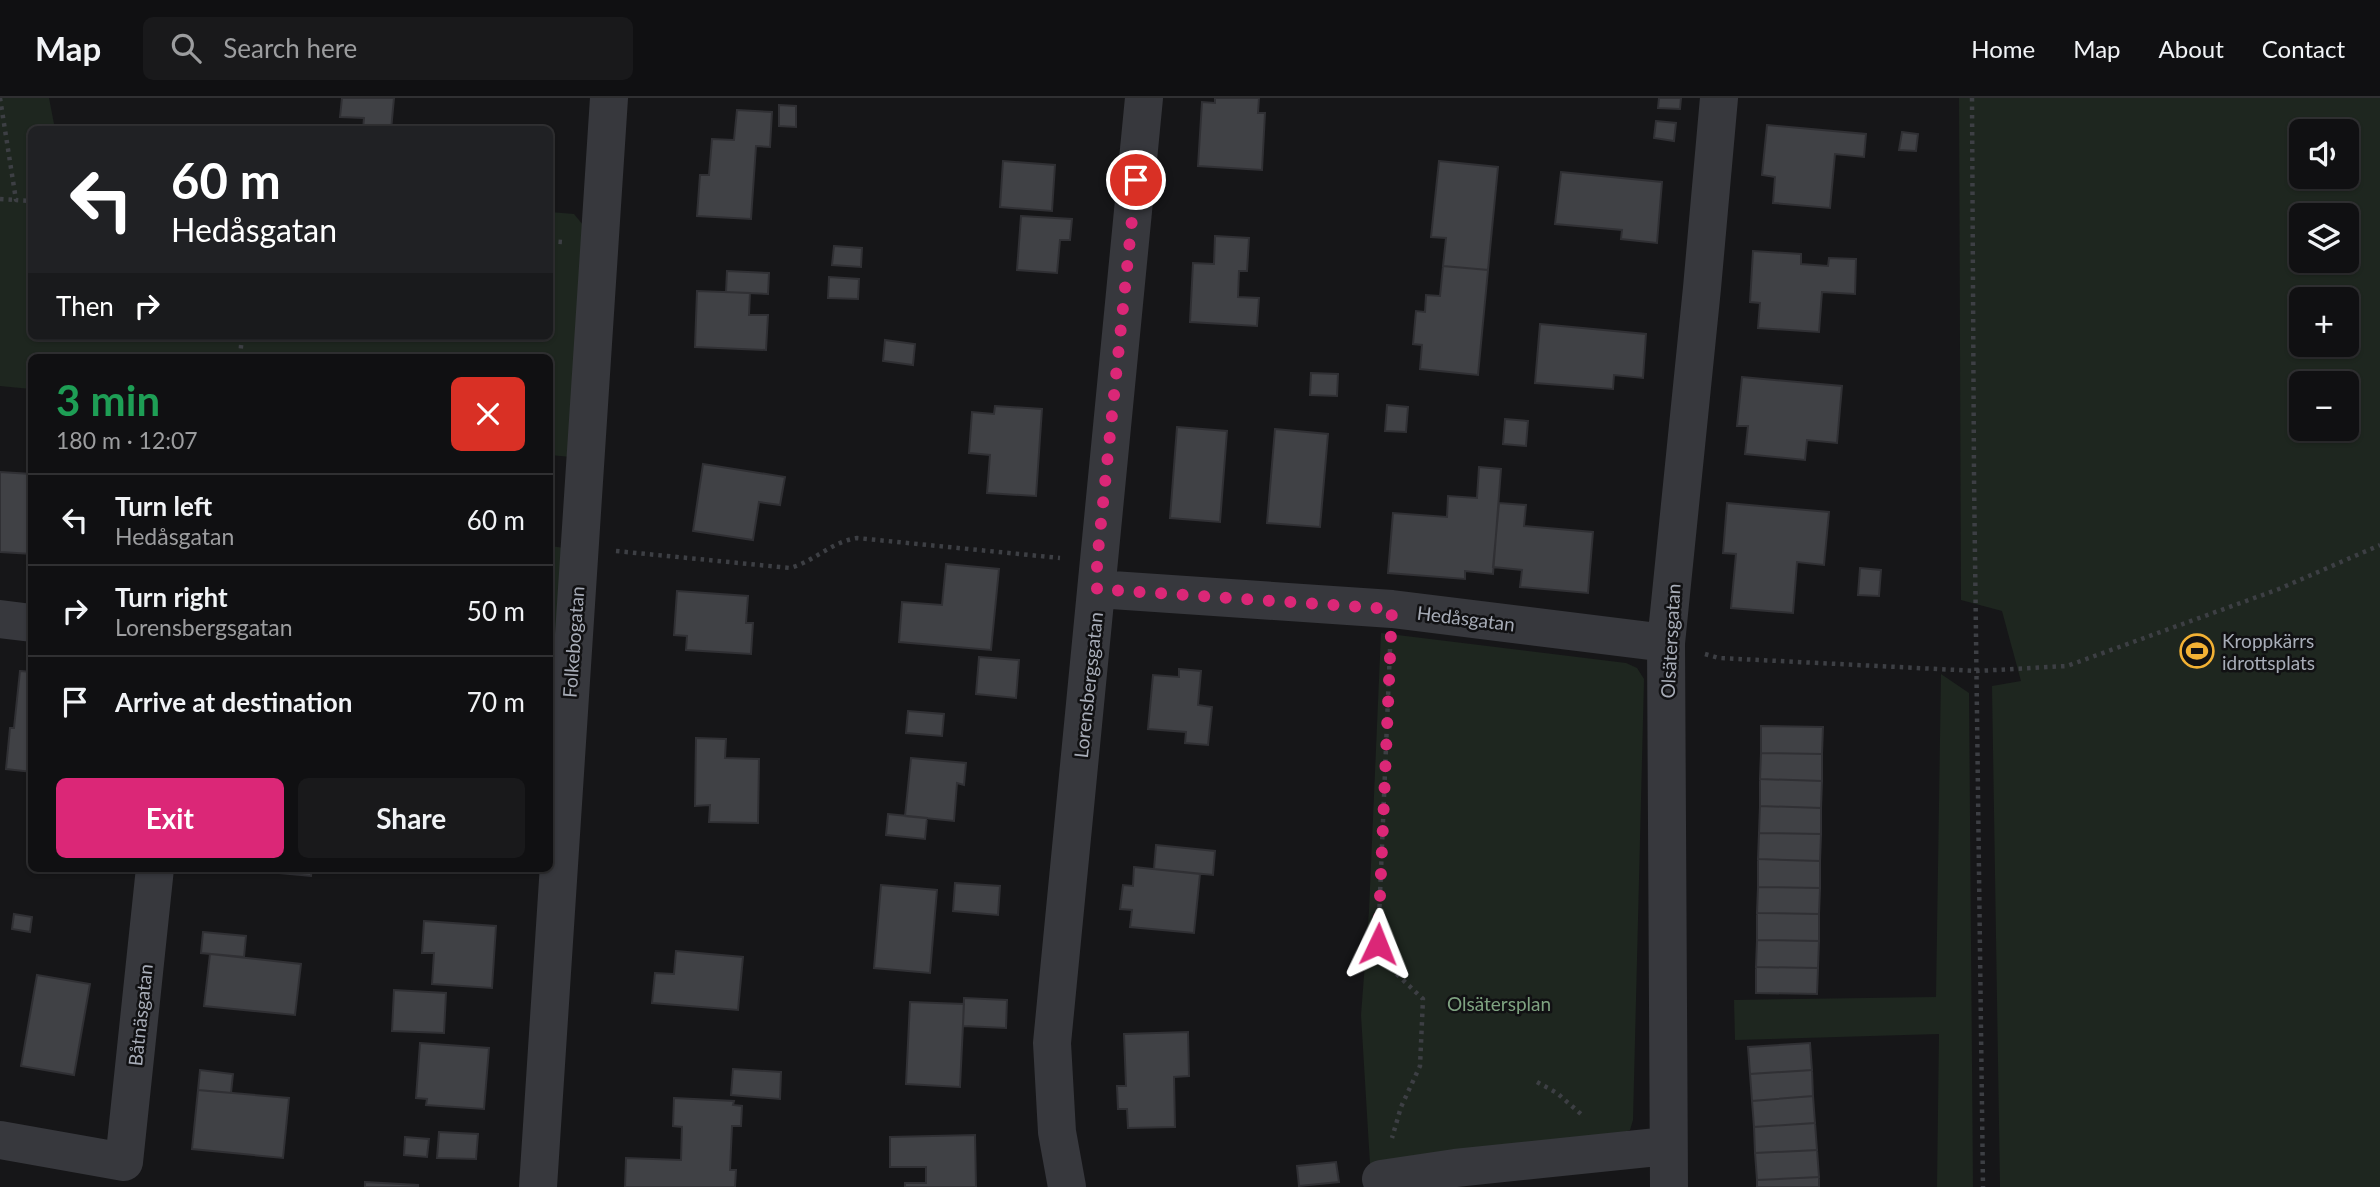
<!DOCTYPE html>
<meta charset="utf-8">
<style>
:root{--surface:#101012;--page:#19191b;--text:#f1f3f6;--muted:#9c9d9f;--line:#303032;--accent:#db2777}
body{margin:0;font-family:Lato,sans-serif;background:var(--page);color:var(--text);height:100vh;display:flex;flex-direction:column;font-size:26px;white-space:nowrap}
*{box-sizing:border-box;margin:0}
p{font-size:23px;color:var(--muted)}
.icon{flex:none;width:38px;height:38px;fill:none;stroke:currentColor;stroke-width:2;stroke-linecap:round;stroke-linejoin:round}
.map{position:relative;flex:1;overflow:hidden}
.side{position:absolute;left:28px;top:256px;width:525px;height:518px;display:flex;flex-direction:column;background:var(--surface);border-radius:10px;box-shadow:0 2px 5px #0004,0 0 0 2px var(--line)}
.side>*{flex:none}
.banner{position:absolute;left:28px;top:28px;width:525px;height:214px;border-radius:10px;box-shadow:0 2px 5px #0004,0 0 0 2px var(--line);background:#202124;color:#fff;overflow:hidden}
.controls{position:absolute;left:2289px;top:21px;display:grid;gap:14px}
.controls a{display:grid;place-items:center;width:70px;height:70px;border-radius:10px;background:var(--surface);box-shadow:0 2px 5px #0004,0 0 0 2px var(--line);font-size:35px}
.pin{position:absolute;display:grid;place-items:center;width:60px;height:60px;color:#fff;margin:-30px;border:4px solid #fff;border-radius:50%;box-shadow:0 2px 7px #0007}
.me{position:absolute;width:77px;margin:-38px;rotate:2deg;stroke-linejoin:round;filter:drop-shadow(0 0 5px #0008)}
.turn{display:flex;align-items:center;gap:24px;height:147px;padding:0 28px;font-size:32px}
.turn .icon{width:91px;height:91px;stroke-width:2.5}
.turn b{display:block;font-size:49px;line-height:60px}
.then{display:flex;align-items:center;height:66px;padding:0 28px;background:#0003;gap:14px;font-size:26px}
.round{display:grid;place-items:center;flex:none;width:74px;height:74px;border-radius:10px;background:var(--page)}
.overview{display:flex;align-items:center;justify-content:space-between;height:119px;padding:0 28px}
h1{font-size:42px;font-weight:700;line-height:52px;color:#1e9e55}
.primary-button{display:flex;gap:14px;margin-top:auto;padding:14px 28px}
.primary-button a{flex:1;height:80px;border-radius:10px;background:var(--accent);color:#fff;font-size:28px;font-weight:700;line-height:80px;text-align:center}
.primary-button a+a{background:var(--page);color:var(--text)}
ul{padding:0;list-style:none}
li{display:flex;align-items:center;gap:21px;height:91px;padding:0 28px;border-top:2px solid var(--line)}
li div{flex:1}
li b{display:block;font-size:26px}
li em{font-style:normal}
header{display:flex;align-items:center;gap:42px;box-sizing:border-box;height:98px;padding:0 35px;background:var(--surface);border-bottom:2px solid var(--line)}
header strong{font-size:33px}
nav{display:flex;gap:38px;margin-inline-start:auto;font-size:24px}
.search{width:490px;height:63px;background:var(--page);display:flex;align-items:center;gap:18px;box-sizing:border-box;padding:0 24px;border-radius:10px;color:var(--muted);font-size:26px}
.map>svg:first-child{display:block}
</style>
<header>
<strong>Map</strong>
<div class="search"><svg class="icon" aria-label="search" viewBox="0 0 24 24"><circle cx="10" cy="10" r="6"/><path d="M15 15l6 6"/></svg>Search here</div>
<nav><a>Home</a><a>Map</a><a>About</a><a>Contact</a></nav>
</header>
<div class="map">
<svg width="2380" height="1089" viewBox="0 0 2380 1089">
<rect width="100%" height="100%" fill="#161618"/>
<path fill="#1e261f" fill-rule="evenodd" d="M0 0H49L55 31 32 32V238H550V114L574 116 583 127 571 359 550 357V259H32L31 291 0 288Z
M1959 0H2380V1089H2000L1992 588 2021 583 2002 513 1961 502ZM2301 33H2347V79H2301ZM2301 117H2347V163H2301ZM2301 201H2347V247H2301ZM2301 285H2347V331H2301Z
M550 448 565 450 556 535 550 541Z
M1381 535 1626 565 1637 570 1644 581 1633 1022 1630 1032 1609 1040 1370 1066 1361 917 1369 813Z
M1941 576 1969 595 1973 1089H1937L1939 936 1735 942 1734 902 1936 899Z"/>
<path fill="#404145" stroke="#303034" stroke-width="2" d="M342 0H394L391 32H363L364 20 340 19Z
M1215 0H1259L1258 15H1265L1262 72 1198 68 1202 4 1215 5Z
M1659 0H1681L1680 11 1658 10Z
M779 7 796 8V29L779 28Z
M737 12 772 14 770 49 756 48 751 121 697 118 700 77H709L712 41 734 42Z
M1656 23 1676 25 1674 43 1654 40Z
M1767 27 1866 36 1864 59 1835 56 1830 110 1773 105 1775 79 1762 77Z
M1902 34 1918 36 1916 53 1899 52Z
M1003 63 1055 67 1052 113 1000 109Z
M1439 63 1498 69 1488 172 1443 168 1446 140 1431 139Z
M1561 74 1662 84 1657 145 1621 141 1622 132 1555 126Z
M1021 118 1072 121 1070 142H1060L1057 175 1017 172Z
M1215 138 1249 140 1247 173H1239L1238 199 1259 200 1257 228 1190 224 1193 165 1214 166Z
M834 148 862 150 861 169 832 167Z
M1753 153 1801 156V166L1828 168 1829 160 1856 161 1855 196 1822 194 1819 234 1758 230 1760 205 1750 204Z
M1443 168 1488 172 1478 277 1420 271 1422 247 1413 246 1416 213 1425 214 1426 197 1440 198Z
M727 173 769 175 768 196 726 194Z
M829 179 859 181 858 201 828 200Z
M697 193 750 195 749 217H768L766 252 695 249Z
M1540 226 1646 236 1643 280 1614 277 1613 291 1535 285Z
M885 242 915 246 913 267 883 263Z
M1311 275 1338 276 1337 298 1310 297Z
M1742 279 1842 288 1837 345 1807 342 1805 362 1745 356 1748 328H1737Z
M1387 307 1408 309 1406 334 1385 333Z
M995 308 1042 311 1036 398 987 395 990 357 969 355 972 314 994 316Z
M1505 321 1528 323 1526 348 1503 346Z
M1177 329 1227 333 1220 424 1170 420Z
M1275 331 1328 336 1320 429 1267 425Z
M703 366 785 379 780 407 759 404 753 442 693 433Z
M1479 369 1501 371 1493 476 1465 473V481L1388 475 1393 415 1447 419 1448 398 1477 400Z
M0 374 32 376V456L0 454Z
M1499 405 1526 407 1524 428 1593 434 1588 495 1520 489 1522 472 1493 469Z
M1727 405 1829 414 1824 467 1797 464 1793 515 1731 510 1736 456 1723 455Z
M946 466 999 471 991 552 899 544 902 504 942 507Z
M1860 470 1881 472 1879 498 1858 497Z
M677 493 748 498 746 525H753L751 556 686 552 687 538 674 537Z
M979 559 1019 562 1016 600 976 596Z
M1179 571 1201 573 1198 607 1212 609 1208 647 1185 645 1186 634 1148 631 1153 577 1179 579Z
M20 573 32 574V674L6 671 10 630H14Z
M908 613 944 616 942 638 906 635Z
M1761 628 1823 629 1822 656 1761 655Z
M696 640 726 641 725 660 759 661 758 725 709 724 710 707 695 708Z
M1761 655 1822 656V683L1760 681Z
M911 660 966 665 964 687 957 685 954 723 905 718Z
M1760 681 1822 683 1821 710 1760 708Z
M1760 708 1821 710V736L1759 735Z
M888 716 927 720 925 741 886 737Z
M1759 735 1821 736 1820 763 1758 761Z
M1156 747 1215 753 1213 777 1154 771Z
M1758 761 1820 763V790L1758 789Z
M1134 769 1200 776 1194 835 1130 829 1132 812 1120 811 1123 787 1133 788Z
M226 770H312L311 778Z
M955 785 1000 788 998 817 953 813Z
M881 787 937 792 930 875 874 870Z
M1758 789 1820 790 1819 816 1757 815Z
M1757 815 1819 816V843L1757 842Z
M14 816 32 819 30 834 12 831Z
M424 823 496 828 492 890 432 886 434 855H422Z
M203 834 246 838 244 859 201 855Z
M1757 842 1819 843 1818 870 1756 869Z
M676 853 743 859 738 912 652 905 655 875 674 876Z
M210 856 301 866 295 917 204 908Z
M1756 869 1818 870 1817 896 1756 895Z
M37 877 90 886 74 977 21 968Z
M394 892 446 895 444 935 392 933Z
M964 900 1007 902 1006 930 963 928Z
M910 904 964 906 960 989 906 986Z
M1188 934 1189 978 1174 979 1175 1029 1128 1030 1127 1011H1118L1117 988H1126L1124 936Z
M420 945 489 950 484 1011 426 1007 427 1001 416 1000Z
M1810 945 1812 972 1750 976 1748 949Z
M733 971 781 974 780 1001 731 997Z
M200 972 233 976 231 995 198 992Z
M1812 972 1813 998 1752 1003 1750 976Z
M198 992 289 1000 283 1060 192 1051Z
M1813 998 1815 1025 1754 1029 1752 1003Z
M674 1000 734 1003 733 1007 742 1008 741 1028H732L730 1072H736L735 1089H625L626 1060 681 1062 682 1029 673 1028Z
M1815 1025 1817 1052 1755 1055 1754 1029Z
M439 1034 478 1036 476 1061 437 1060Z
M975 1037 976 1089H905V1085H926V1069H890V1039Z
M405 1039 429 1041 427 1059 404 1057Z
M1817 1052 1819 1079 1757 1082 1755 1055Z
M1336 1064 1339 1084 1299 1088 1297 1068Z
M1819 1079V1089H1757V1082Z
M365 1084 418 1087V1089H365Z"/>
<g fill="none" stroke-linecap="round" stroke-linejoin="round">
<path stroke="#3d3f44" stroke-width="4.5" stroke-dasharray="3.5 5" stroke-linecap="butt" d="M0 0 16 102 32 103
M1972 0 1974 380 1983 1089
M0 101 16 102
M550 143 563 144
M240 259 242 238
M616 453 790 470C815 463 831 444 857 440L1060 460
M1390 551 1378 846 1385 865 1423 901 1420 968 1401 1009 1392 1040
M1705 556 1719 560 1977 573 2067 568 2279 491 2380 447
M1537 984 1557 995 1582 1017"/>
<path stroke="#37383d" stroke-width="38" d="M1097 491 1392 511 1666 545
M0 521 32 525
M0 1042 124 1064 155 770
M1381 1081 1455 1070 1667 1048
M538 1089 609 0
M1067 1089 1057 1034 1052 945 1144 0
M1669 1089 1666 545 1702 190 1719 0"/>
</g>
<g fill="none" stroke-linecap="round" stroke-linejoin="round">
<path stroke="#db2777" stroke-width="12" stroke-dasharray="0 21.6" d="M1136 82 1097 464V491L1392 511 1378 846"/>
</g>
<defs>
<symbol id="stadium-ring" viewBox="-11 -11 22 22"><circle r="9.5" fill="#111113" stroke="#f2b134" stroke-width="1.5"/><path d="M0-5a6.5 5 0 1 0 0 10a6.5 5 0 1 0 0-10ZM-3.5-1.8h7v3.6h-7Z" fill="#f2b134"/></symbol>
</defs>
<g fill-rule="evenodd">
<use href="#stadium-ring" x="2178" y="534" width="38" height="38"/>
</g>
<g text-anchor="middle" dominant-baseline="central" stroke-width="5" stroke-linejoin="round" paint-order="stroke">
<g font-size="19" fill="#a8adb8" stroke="#111113">
<text transform="translate(1466 520) rotate(7)">Hedåsgatan</text>
<text transform="translate(1670 543) rotate(-87)">Olsätersgatan</text>
<text transform="translate(573 544) rotate(-86)">Folkebogatan</text>
<text transform="translate(1088 587) rotate(-84)">Lorensbergsgatan</text>
<text transform="translate(140 917) rotate(-84)">Båtnäsgatan</text>
</g>
<g font-size="19" fill="#a8adb8" stroke="#111113" text-anchor="start">
<text x="2222" y="542">Kroppkärrs<tspan x="2222" dy="22">idrottsplats</tspan></text>
</g>
<g font-size="19" fill="#7fa381" stroke="#111113">
<text x="1499" y="905">Olsätersplan</text>
</g>
</g>
</svg>
<div class="controls">
<a><svg class="icon" aria-label="sound" viewBox="0 0 24 24"><path d="M4 9h4l5-4v14l-5-4H4zM17 9q2 3 0 6"/></svg></a>
<a><svg class="icon" aria-label="layers" viewBox="0 0 24 24"><path d="M12 4l9 5-9 5-9-5zM3 14l9 5 9-5"/></svg></a>
<a>+</a>
<a>−</a>
</div>
<div class="pin" style="left:1136px;top:82px;background:#d93025"><svg class="icon" aria-label="arrive" viewBox="0 0 24 24"><path d="M6 21V4h12l-3 4 3 4H6"/></svg></div>
<svg class="me" style="left:1378px;top:846px" viewBox="-20 -20 40 40"><path d="M0-17L14 15 0 8-14 15z" fill="#db2777" stroke="#fff" stroke-width="4"/></svg>
<div class="banner">
<div class="turn"><svg class="icon" aria-label="left" viewBox="0 0 24 24"><path d="M17 20v-9H6M10 6l-5 5 5 5"/></svg><div><b>60 m</b>Hedåsgatan</div></div>
<div class="then">Then<svg class="icon" aria-label="right" viewBox="0 0 24 24"><path d="M7 20v-9h11M14 6l5 5-5 5"/></svg></div>
</div>
<section class="side">
<div class="overview"><div><h1>3 min</h1><p>180 m · 12:07</p></div><a class="round" style="background:#d93025;color:#fff"><svg class="icon" aria-label="close" viewBox="0 0 24 24"><path d="M6 6l12 12M18 6L6 18"/></svg></a></div>
<ul>
<li><svg class="icon" aria-label="left" viewBox="0 0 24 24"><path d="M17 20v-9H6M10 6l-5 5 5 5"/></svg><div><b>Turn left</b><p>Hedåsgatan</p></div><em>60 m</em></li>
<li><svg class="icon" aria-label="right" viewBox="0 0 24 24"><path d="M7 20v-9h11M14 6l5 5-5 5"/></svg><div><b>Turn right</b><p>Lorensbergsgatan</p></div><em>50 m</em></li>
<li><svg class="icon" aria-label="arrive" viewBox="0 0 24 24"><path d="M6 21V4h12l-3 4 3 4H6"/></svg><div><b>Arrive at destination</b></div><em>70 m</em></li>
</ul>
<div class="primary-button"><a>Exit</a><a>Share</a></div>
</section>
</div>
